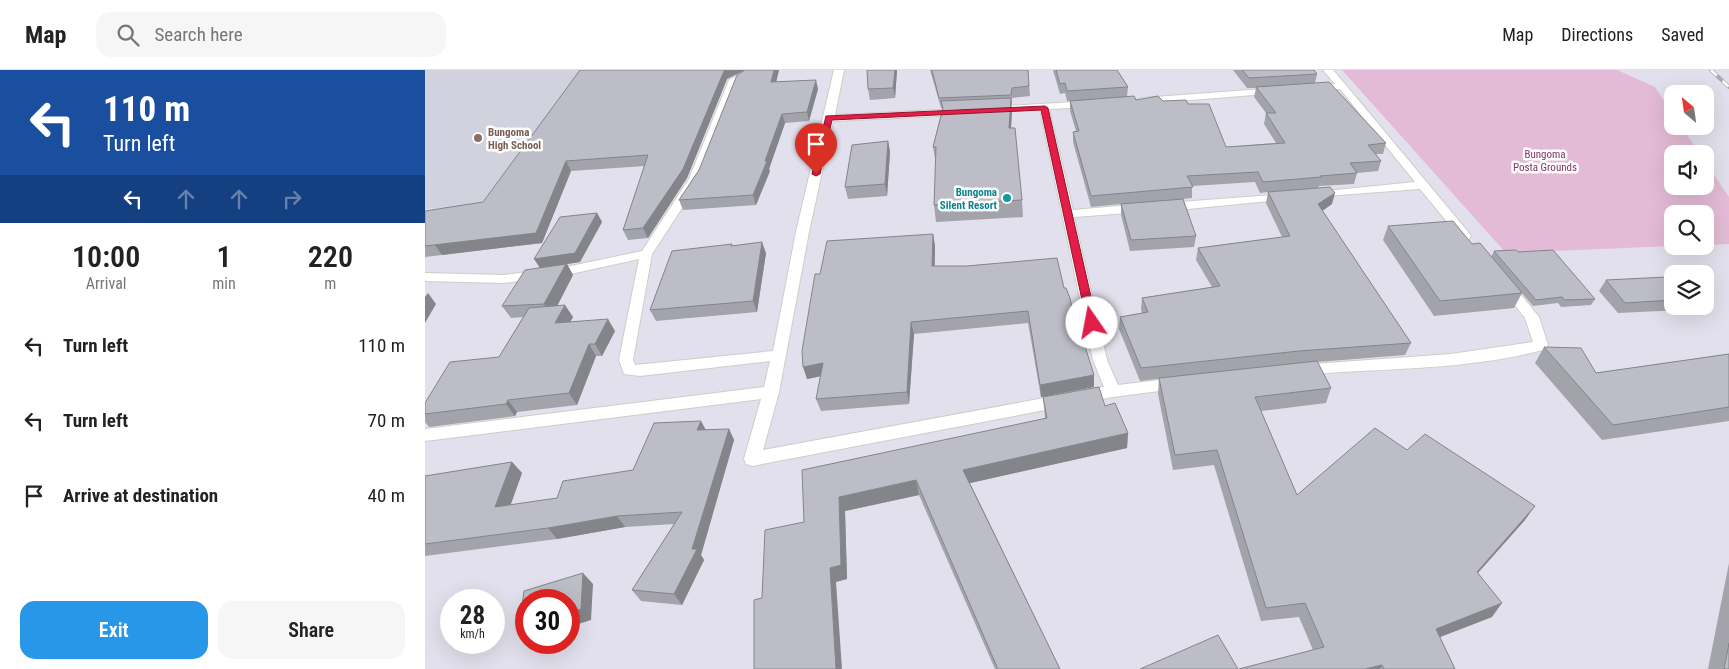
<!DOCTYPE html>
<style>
:root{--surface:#fff;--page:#f6f6f6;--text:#222;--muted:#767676;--line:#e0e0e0;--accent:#2997e8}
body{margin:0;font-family:"Roboto Condensed",sans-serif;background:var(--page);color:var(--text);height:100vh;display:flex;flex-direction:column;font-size:19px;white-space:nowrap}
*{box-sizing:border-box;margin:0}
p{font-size:16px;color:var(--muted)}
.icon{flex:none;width:28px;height:28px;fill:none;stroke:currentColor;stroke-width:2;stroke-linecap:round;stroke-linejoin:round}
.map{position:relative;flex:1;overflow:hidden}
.side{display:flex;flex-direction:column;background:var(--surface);width:425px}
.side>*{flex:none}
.banner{background:#1a4fa0;color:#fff;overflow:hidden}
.needle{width:32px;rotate:331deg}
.controls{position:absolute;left:1239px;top:15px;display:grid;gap:10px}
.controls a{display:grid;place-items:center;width:50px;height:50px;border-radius:10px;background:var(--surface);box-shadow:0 5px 20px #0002;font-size:25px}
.speed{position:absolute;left:15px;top:519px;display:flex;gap:10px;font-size:25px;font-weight:700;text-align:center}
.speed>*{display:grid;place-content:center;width:65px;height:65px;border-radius:50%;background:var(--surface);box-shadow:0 5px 20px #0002;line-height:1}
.speed small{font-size:12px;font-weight:400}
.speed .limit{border:8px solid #d22;background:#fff;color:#111}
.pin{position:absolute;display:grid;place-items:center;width:42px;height:42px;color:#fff;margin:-51px -21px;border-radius:50% 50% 50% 0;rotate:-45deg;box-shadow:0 0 5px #0007}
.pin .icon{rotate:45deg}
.me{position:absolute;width:55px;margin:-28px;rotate:348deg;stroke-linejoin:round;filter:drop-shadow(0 0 4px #0008)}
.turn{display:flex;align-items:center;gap:18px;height:105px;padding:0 20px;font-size:22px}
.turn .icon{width:65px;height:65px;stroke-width:2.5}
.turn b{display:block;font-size:35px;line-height:42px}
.lanes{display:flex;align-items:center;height:48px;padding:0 20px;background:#0003;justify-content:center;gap:25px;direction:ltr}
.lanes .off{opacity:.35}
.eta{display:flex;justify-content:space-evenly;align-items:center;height:85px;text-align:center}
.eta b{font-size:30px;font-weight:600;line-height:35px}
.action{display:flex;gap:10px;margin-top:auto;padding:10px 20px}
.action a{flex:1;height:58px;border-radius:15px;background:var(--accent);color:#fff;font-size:20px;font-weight:600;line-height:58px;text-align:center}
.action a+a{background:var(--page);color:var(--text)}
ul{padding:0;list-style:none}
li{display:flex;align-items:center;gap:15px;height:75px;padding:0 20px}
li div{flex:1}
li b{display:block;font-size:19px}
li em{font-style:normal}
header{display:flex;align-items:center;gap:30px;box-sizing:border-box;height:70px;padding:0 25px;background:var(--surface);border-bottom:1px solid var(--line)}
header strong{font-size:24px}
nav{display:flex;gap:28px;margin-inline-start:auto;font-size:18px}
.search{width:350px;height:45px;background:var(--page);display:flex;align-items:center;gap:12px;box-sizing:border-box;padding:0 18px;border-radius:15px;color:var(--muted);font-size:19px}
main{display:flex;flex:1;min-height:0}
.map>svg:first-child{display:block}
</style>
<header>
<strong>Map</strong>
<div class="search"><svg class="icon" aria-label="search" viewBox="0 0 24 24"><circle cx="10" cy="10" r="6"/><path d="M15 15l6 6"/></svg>Search here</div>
<nav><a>Map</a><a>Directions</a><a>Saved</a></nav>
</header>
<main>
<section class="side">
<div class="banner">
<div class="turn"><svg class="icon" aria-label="left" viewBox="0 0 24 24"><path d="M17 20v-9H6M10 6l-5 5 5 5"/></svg><div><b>110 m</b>Turn left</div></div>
<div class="lanes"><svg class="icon" aria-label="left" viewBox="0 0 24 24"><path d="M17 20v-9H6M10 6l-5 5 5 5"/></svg><svg class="icon off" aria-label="ahead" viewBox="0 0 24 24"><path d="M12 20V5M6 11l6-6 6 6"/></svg><svg class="icon off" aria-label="ahead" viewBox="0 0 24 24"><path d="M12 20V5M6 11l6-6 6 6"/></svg><svg class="icon off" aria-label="right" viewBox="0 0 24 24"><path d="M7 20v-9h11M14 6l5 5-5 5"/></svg></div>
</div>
<div class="eta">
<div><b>10:00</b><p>Arrival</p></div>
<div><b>1</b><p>min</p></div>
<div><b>220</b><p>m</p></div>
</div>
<ul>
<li><svg class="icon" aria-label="left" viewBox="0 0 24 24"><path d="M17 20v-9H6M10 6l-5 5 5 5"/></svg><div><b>Turn left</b></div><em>110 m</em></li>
<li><svg class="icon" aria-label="left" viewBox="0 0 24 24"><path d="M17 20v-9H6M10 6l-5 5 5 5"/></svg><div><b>Turn left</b></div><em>70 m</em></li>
<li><svg class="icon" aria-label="arrive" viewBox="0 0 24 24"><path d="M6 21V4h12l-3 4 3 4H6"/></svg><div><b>Arrive at destination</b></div><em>40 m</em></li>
</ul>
<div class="action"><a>Exit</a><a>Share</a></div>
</section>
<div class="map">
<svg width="1304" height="599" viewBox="0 0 1304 599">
<rect width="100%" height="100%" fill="#e1e0ec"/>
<path fill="#d2d1de" d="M0 0H159L55 135 0 139Z"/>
<path fill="#e4bbd6" d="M917 0H1192L1230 17 1247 43 1248 56H1256L1275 84H1248V116H1280V91L1304 127V174L1280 175V144H1248L1247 176 1081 183Z"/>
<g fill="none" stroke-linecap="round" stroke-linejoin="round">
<defs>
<path id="street" d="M323 0H335L313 12 276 109 227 184 208 290 210 295 348 281 371 162 409 0H419L410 45 536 39 541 42 536 45 408 51 384 162 354 322 338 380 679 317 668 290 615 40 563 42V38L566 37 665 31 670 34 665 37 624 39 648 140 716 134 722 138 716 142 649 147 682 290 693 315 752 308 757 310 760 314 757 318 688 327 327 396 321 394 319 389 336 329 0 371V359L339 317 345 291 215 306 199 304 194 290 214 189 141 205 79 213 0 211V203L79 205 141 197 217 181 264 109 304 10Z
M898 0H908L920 14 1044 163 1046 166 1044 169H1036L995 119 887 127 885 125 891 122 990 112 915 19H905V15L910 14Z
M850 18 853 19V23L716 34 711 31 716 28Z
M861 124 865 125 867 127 865 129 742 141 736 137 742 133Z
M1080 210 1085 211 1114 247 1123 275 1121 279C1042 301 956 298 875 305L870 304 867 300 870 296 875 295 1026 284 1108 272 1100 248 1073 214Z"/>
</defs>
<use href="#street" stroke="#cecec7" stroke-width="2"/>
<use href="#street" fill="#fff" fill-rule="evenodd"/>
<defs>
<path id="rail" d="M1286 0 1304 17"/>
</defs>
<use href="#rail" stroke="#adacab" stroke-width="4"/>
<use href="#rail" stroke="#fff" stroke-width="2.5" stroke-dasharray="8" stroke-linecap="butt"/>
</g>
<path fill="#a3a3ab" d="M320 0 302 9 262 108 223 168 203 170 198 160 220 96 146 101 117 173 0 187V141L58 132Z
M354 0 351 12 393 19 384 51 360 53 344 99 345 101 331 135 258 140 254 130 274 100Z
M472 0 470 28 445 30 443 19Z
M505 0H603L605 26 587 28V35H586V58L597 130 598 147 511 152 509 135 511 94 508 77 517 40V38H516Z
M628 0H692L703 17 702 27 711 30 738 31 763 34 801 77 851 73 839 54 841 43 829 27 831 18H822L808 0H889L892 4 890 13 961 73 958 84H951L956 91 953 101 932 103 929 114 894 116 893 118 907 134 897 141 986 273 980 285 892 292 906 318 901 333 836 341 872 425 982 380 1100 450 1053 503 1067 547 1015 567 1030 599H814L888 580 874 547 836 551 789 395 748 400 733 324 734 308 871 293 715 311 694 259 695 247 717 243 716 240 717 228 787 217 771 190 773 178 857 167 841 133 843 122 835 123 830 112 767 116V128L758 129 771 166 769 177 705 181 696 145V134L666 137 648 72V62L651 61 645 41V31H642L640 23 635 24Z
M463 71 465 82 462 126 423 129 420 117Z
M172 143 177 152 155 192 142 194 148 205 132 236 148 247 145 252 190 261 177 286H171L152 335 92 342 90 346 4 357 0 352V344L74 287 98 247 86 248 77 236 114 197Z
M963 156 1047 174 1097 223 1089 238 1009 246 958 170Z
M508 164 510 176V196L639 218 650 254 669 305V317L616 327 603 253 489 264 484 334 396 341 391 329 396 306 382 309 395 204Z
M308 176 341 183 332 242 231 251 225 240Z
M1069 181 1093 182 1170 229 1166 235 1136 237 1133 233 1108 236 1066 187Z
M1181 210 1248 212V236H1260L1257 240 1193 243 1174 221Z
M1119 277 1171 303 1304 284V351L1177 370 1110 293Z
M618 327 680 336 703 363 702 378 545 413 635 599H570L494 425 420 441 422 509 337 528 379 452 620 348Z
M304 359 309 370 276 485 279 490 257 535 216 531 207 520 249 454 200 457 132 469 0 486V406L87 392 97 403 85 435 132 428 208 400 280 360Z
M1304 493V599H1283Z"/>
<path fill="#84848b" d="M300 0H320L302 9 262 108 223 168 218 158 299 1Z
M349 0H354L349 21 346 12Z
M470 0H472L470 28 468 18Z
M391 10 393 19 384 51 382 42Z
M586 28 587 44 585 74 584 58Z
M357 44 360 53 344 99 345 101 331 135 328 125Z
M463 71 465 82 462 126 460 114Z
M141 91 146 101 117 173 17 185 10 175Z
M910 123 907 134 890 146 893 134Z
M172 143 177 152 155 192 142 194 148 205 127 246 119 234 115 198 109 189Z
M508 164 510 176 509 208 507 196Z
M337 172 341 183 332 242 328 231Z
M3 223 11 234 0 253V227Z
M140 235 148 247 138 265 130 253Z
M183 249 190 261 177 286 170 274Z
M486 252 489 264 484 334 482 322Z
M164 274 171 286 152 335 144 323Z
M398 293 402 305 382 309 378 297Z
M669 305V317L616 327 615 315Z
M83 330 92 342 90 346 81 334Z
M276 351 282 362 272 360Z
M304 359 309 370 276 485 279 490 257 535 249 524 267 479Z
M703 363 702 378 541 414 538 400Z
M87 392 97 403 81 448 70 437Z
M491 410 494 425 420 441 422 509 411 512 417 599H411L405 498 414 427Z
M1110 436 1100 450 1042 515 1052 502Z
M192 446 200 457 132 469 123 458Z
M158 503 168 514 166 550 144 557V543Z
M1077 533 1067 547 1002 572 1011 559Z
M101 556V564L94 558Z
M957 595 955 599H940Z"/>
<path fill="#bdbdc7" stroke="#84848b" d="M155 0H300L299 1 258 99 218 158 198 160 223 85 141 91 111 163 0 176V141L58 132Z
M320 0H349L346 12 391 10 382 42 357 44 340 91H342L328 125 254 130 274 100 312 5Z
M442 0H470L468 18 443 19Z
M507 0H603L604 16 587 18 586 25 514 28Z
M631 0H692L703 17 642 21 640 13 635 14Z
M817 0H889L892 4 824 8Z
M904 12 961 73 943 75 956 91 925 93 932 103 895 106 896 107 838 112 833 102 762 106 768 117 666 126 648 62 654 61 645 31 709 26 711 30 733 26 738 31 761 30 763 34H784L801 77 860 73 841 43H851L831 17Z
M586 28 584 58H590L597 130 509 135 511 77H508L518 38 516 31Z
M463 71 460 114 420 117 427 75Z
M905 117 910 123 893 134 986 273 874 281 716 298 695 247 723 242 717 228 795 216 773 178 865 166 843 122Z
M758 129 771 166 706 170 696 134Z
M172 143 150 183 109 189 135 147Z
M1028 151 1047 174 1055 173 1097 223 1015 231 963 156Z
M508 164 507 196H542L632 188 639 218H641L645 228 650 254H653L669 305 615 315 603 241 486 252 482 322 391 329 398 293 378 297 377 281 390 204H395L402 171Z
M337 172 328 231 225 240 247 181 307 174 306 176Z
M1091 180 1093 182 1128 180 1170 229 1140 230 1137 227 1111 230 1069 181Z
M141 194 119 234 77 236 100 200Z
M1242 207 1248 212V230L1200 233 1181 210Z
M140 235 130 253 183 249 170 274H164L144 323 83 330 81 334 0 344V333L25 292 74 287 104 238Z
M1119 277 1156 278 1171 303 1304 284V337L1188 355Z
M892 291 906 318 830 327 872 425 950 358 982 380 1000 364 1110 436 1052 502 1077 533 1011 559 1030 599H959L957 595 940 599H814L899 577 880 533 841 538 792 380 750 385 734 308Z
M674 317 680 336 690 333 703 363 538 400 635 599H573L491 410 414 427 416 495 405 498 411 599H329V530L337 528 340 460 379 452 377 400 622 348 618 327Z
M276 351 272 360 304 359 267 479H272L249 524 207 520 257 442 192 446 123 458 0 474V406L87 392 70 437 132 428 138 411 208 400 229 353Z
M158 503 156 539 144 543V530H101V556L94 558 99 521Z
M793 565 813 599H715Z
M1304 573V599H1299Z"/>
<path fill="#e11d48" stroke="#92132f" d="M620 36 623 38 672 253 671 256 667 257 662 253 616 40 407 50 395 104 391 106 387 104 401 46Z"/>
<circle fill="#8d6e63" stroke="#fff" stroke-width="2" cx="53" cy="68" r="5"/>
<circle fill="#0f9aa8" stroke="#fff" stroke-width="2" cx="582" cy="128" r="5"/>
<g text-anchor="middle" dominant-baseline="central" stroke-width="5" stroke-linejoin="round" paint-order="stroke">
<g font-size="11" font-weight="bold" fill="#785e54" stroke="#fff" text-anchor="start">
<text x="63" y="62">Bungoma<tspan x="63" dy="13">High School</tspan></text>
</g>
<g font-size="11" fill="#843465" stroke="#fff">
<text x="1120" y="84">Bungoma<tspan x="1120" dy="13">Posta Grounds</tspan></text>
</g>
<g font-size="11" font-weight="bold" fill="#0d838f" stroke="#fff" text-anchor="end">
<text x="572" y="122">Bungoma<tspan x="572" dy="13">Silent Resort</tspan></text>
</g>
</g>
</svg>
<div class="controls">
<a><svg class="needle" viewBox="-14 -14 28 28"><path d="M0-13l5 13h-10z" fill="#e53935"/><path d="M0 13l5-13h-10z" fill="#767676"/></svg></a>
<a><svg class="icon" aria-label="sound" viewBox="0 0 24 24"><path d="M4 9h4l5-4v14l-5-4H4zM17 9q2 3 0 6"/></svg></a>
<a><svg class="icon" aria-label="search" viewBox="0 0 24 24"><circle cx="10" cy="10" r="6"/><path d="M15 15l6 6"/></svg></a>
<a><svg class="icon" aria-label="layers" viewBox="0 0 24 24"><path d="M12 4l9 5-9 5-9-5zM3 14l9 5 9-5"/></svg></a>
</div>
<div class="speed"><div>28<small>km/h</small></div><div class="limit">30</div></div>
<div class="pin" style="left:391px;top:104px;background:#d93025"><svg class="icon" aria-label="arrive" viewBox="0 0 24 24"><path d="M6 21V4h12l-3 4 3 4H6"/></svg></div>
<svg class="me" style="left:667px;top:253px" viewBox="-20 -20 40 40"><circle r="19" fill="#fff"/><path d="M0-13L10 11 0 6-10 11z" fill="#e11d48"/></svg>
</div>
</main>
